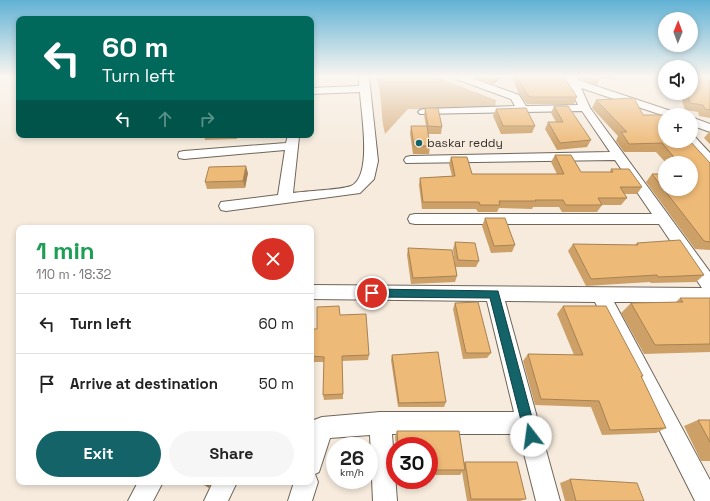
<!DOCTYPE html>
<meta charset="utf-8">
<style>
:root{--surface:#fff;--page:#f6f6f6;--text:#222;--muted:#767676;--line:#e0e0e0;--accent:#136368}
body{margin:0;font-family:"Space Grotesk",sans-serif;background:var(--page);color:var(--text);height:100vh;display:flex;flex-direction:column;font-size:15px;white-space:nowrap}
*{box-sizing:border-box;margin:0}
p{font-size:13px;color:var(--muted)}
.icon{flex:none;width:22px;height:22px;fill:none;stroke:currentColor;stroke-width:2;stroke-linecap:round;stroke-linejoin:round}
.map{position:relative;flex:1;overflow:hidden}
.details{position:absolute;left:16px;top:225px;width:298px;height:260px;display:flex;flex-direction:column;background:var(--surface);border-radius:8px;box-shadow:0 2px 6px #0003}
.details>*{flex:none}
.guide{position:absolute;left:16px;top:16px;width:298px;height:122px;border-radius:8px;box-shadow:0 2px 6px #0003;background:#00695c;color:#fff;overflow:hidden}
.needle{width:26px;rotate:1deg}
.fabs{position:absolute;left:658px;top:12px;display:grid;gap:8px}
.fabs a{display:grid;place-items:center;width:40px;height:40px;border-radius:50%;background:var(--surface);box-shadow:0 2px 6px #0003;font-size:20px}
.speed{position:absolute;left:326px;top:437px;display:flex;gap:8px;font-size:20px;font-weight:700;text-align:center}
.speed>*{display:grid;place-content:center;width:52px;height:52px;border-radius:50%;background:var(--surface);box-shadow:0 2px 6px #0003;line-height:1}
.speed small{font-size:10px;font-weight:400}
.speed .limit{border:6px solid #d22;background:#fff;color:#111}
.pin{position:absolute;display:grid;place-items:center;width:34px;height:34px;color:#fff;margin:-17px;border:2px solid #fff;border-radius:50%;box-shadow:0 1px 4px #0007}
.me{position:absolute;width:44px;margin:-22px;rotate:345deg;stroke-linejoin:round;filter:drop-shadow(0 0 3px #0008)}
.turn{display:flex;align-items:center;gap:14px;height:84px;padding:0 20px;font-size:18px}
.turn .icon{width:52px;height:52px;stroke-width:2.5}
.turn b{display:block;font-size:28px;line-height:34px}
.lanes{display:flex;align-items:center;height:38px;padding:0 20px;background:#0003;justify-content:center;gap:20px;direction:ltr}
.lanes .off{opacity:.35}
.round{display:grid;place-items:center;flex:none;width:42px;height:42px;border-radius:21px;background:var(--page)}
.head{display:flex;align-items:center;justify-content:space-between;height:68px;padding:0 20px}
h1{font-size:24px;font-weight:700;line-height:30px;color:#1e9e55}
.cta{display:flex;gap:8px;margin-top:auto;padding:8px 20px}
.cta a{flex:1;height:46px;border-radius:24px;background:var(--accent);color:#fff;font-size:16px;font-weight:700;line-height:46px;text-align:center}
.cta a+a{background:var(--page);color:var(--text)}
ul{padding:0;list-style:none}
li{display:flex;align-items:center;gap:12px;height:60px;padding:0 20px;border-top:1px solid var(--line)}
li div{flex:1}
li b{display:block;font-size:15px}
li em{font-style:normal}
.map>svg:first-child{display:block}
</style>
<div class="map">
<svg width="710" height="501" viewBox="0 0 710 501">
<rect width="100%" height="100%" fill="#f6ebdd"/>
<path fill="#dab588" d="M376 77H436L496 100 495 108 469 110 408 109 385 134C380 115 383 95 376 77Z"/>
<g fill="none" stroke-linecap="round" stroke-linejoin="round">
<defs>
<path id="minor" d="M359 77H369L378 161 374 179 360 193 226 211 221 210 219 206 221 202 278 195 285 150 184 159 179 158 178 155 179 152 184 151 286 143 288 135H298L299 137 293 193C305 191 341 190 351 186 373 176 361 113 360 92L311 94V88L359 86Z
M455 77H469L519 95 526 106 578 105 568 83 554 77H578V80L677 113 679 115 665 116 581 88 590 108 710 272V302H614L710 480V501H695L595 302 505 301 560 501H536L519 434H392L397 501H373L370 435 330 438 319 472 315 474 318 482 312 501H288L294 482H311V428L314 420 322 417 380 412H514L487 301 311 299V285L702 288 659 224H415L410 223 408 219 410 215 415 214H652L615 160 406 163 404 160 406 157 411 156 610 152 582 111 420 114 418 112 420 110 424 109 515 106 511 99 456 79Z
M691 117 710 124V132L691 125Z
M691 136 695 137 710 153V165L705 164 686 141H691Z
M138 482H163L153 501H128Z
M213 482H237L228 501H204Z"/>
</defs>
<use href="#minor" stroke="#6f6559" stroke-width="2"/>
<use href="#minor" fill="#fff" fill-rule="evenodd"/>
</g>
<path fill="#cda067" d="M472 77H503L493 84Z
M512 77H564L577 97 574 104H527L519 94Z
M579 77H600V78L597 85 580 79Z
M602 77H617L615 80 602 78Z
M710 77V118L699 116 698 112 685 110 680 94 678 93H691Z
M596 100 643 115 710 163V250L695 249 646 182 652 174 691 189V163H666L656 152H624L616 141 618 136 592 108Z
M554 106 591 140 587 147 557 150 545 129 548 122H556L551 113Z
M425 108 442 127 441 134H428L430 146 429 154H413L410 133 411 126H426L424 115Z
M496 109 535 126 532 133 501 134 493 116Z
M710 131V144L704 138Z
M204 135H238L237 139 205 140Z
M555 155 581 172H610L611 169 642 187 637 194H624L627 198 621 205H602L597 212H562L559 207H533L532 209 499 208 497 212H478L476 209H422L419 185 420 178 452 176 449 164 451 157 472 174H557L551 162Z
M248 173 245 188 207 189 205 182Z
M485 218 515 245 512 252 491 253 482 226Z
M455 242 479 261 476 267H456L457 276 455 282 411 284 407 255 408 248 455 265 453 249Z
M637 243 704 275 696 282 651 283 650 282 586 286 568 251 573 244 635 245Z
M680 298H710V352L644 354 621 313 631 303 676 302Z
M455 303 491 353 487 358 463 359 453 309Z
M563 306 643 376 641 377 666 428 656 433 602 435 591 407 535 405 523 361 528 354 574 355 557 314Z
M340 315 369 355 368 360 342 361 343 399 324 400 323 395 324 362H311V329H317Z
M392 355 446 402 444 407H398L391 360Z
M698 420H710V461H701L684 426Z
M397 431H459L464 463 465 462H517L526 499 520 501H467L462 472 460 475H429V446H396L395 437Z
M570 479 644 501H565L560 483Z"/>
<path fill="#a78254" d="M495 77H503L493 84Z
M246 166 248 173 245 188 243 181Z
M206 482H212L209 488 204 485Z"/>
<path fill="#eeba78" stroke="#a78254" d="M517 77H564L577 97H529L522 86Z
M691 77H710V110L705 109 703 105 690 103 687 93H691Z
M634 98 643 115H667H665V141H690L710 163V242L704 241 652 174H665V189H691V163H679L662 143 629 144 621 132H627L596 100Z
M554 106H568L591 140 560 143 548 122H563Z
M425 108H438L442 127 428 126Z
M526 108 535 126H503L496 109Z
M411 126H427L430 146H414Z
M555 155H571L581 172H613L611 169H629L642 187H620L627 198H598L602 205H566L563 200H535L536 201H499L500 205H480L479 202H423L420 178 455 176 451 157H467L472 174H564Z
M246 166 243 181 205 182 209 167Z
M485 218H505L515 245 494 246Z
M680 240 704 275 658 277 657 275 591 279 573 244 638 245 637 243Z
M455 242 475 243 479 261 458 260Z
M408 248 452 250 457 276 413 278Z
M680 298H710V344L655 345 631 303 683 302Z
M478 302 491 353H466L455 303Z
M339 306 340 315 366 314 369 355 342 356 343 394 323 395 324 357 311 356V329H317V307Z
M563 306H606L643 376H641L666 428 610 430 599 401 541 399 528 354 583 355Z
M438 352 446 402 399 403 392 355Z
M698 420H710V442Z
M397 431H459L465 470H429V446H398Z
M465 462H517L526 499H471Z
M570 479 637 483 644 501H576Z
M197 482H206L204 485Z"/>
<linearGradient id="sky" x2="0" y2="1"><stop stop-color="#61b2d5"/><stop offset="0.52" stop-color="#fbf6f0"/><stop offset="1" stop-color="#fbf6f0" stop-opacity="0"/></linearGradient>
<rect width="710" height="147" fill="url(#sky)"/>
<path fill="#136368" stroke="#0c4044" d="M372 289 498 291 537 436 536 441 531 443 527 441 525 436 490 298 372 297 367 293Z"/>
<circle fill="#136368" stroke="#f6ebdd" stroke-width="1.5" cx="419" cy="143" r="4"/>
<g text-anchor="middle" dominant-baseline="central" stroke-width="3" stroke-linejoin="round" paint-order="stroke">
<g font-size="12" fill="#37322d" stroke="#f6ebdd" text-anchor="start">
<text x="427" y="143">baskar reddy</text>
</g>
</g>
</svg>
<div class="fabs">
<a><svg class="needle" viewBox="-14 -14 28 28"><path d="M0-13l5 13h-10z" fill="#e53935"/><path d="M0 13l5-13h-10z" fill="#767676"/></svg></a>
<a><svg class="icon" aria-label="sound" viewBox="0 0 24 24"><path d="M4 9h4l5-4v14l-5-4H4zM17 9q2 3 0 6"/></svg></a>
<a>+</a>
<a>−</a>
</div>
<div class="speed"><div>26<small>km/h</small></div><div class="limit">30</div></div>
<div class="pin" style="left:372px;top:293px;background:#d93025"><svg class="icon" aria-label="arrive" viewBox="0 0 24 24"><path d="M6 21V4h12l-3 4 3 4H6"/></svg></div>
<svg class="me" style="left:531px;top:436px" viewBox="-20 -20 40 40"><circle r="19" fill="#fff"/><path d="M0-13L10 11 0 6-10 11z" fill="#136368"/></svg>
<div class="guide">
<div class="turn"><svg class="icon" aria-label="left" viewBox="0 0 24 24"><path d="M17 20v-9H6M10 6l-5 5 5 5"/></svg><div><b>60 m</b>Turn left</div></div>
<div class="lanes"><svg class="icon" aria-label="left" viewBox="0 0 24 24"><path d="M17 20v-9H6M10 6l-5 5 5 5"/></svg><svg class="icon off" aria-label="ahead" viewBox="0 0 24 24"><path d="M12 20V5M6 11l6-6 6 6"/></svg><svg class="icon off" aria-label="right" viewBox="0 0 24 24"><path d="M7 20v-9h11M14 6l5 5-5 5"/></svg></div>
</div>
<section class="details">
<div class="head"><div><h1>1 min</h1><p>110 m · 18:32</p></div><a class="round" style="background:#d93025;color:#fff"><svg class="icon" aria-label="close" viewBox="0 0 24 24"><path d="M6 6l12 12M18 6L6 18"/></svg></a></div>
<ul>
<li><svg class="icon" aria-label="left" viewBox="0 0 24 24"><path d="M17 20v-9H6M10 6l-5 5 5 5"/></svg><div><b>Turn left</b></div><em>60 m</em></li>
<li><svg class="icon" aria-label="arrive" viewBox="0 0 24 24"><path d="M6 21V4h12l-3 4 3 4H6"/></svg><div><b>Arrive at destination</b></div><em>50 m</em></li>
</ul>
<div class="cta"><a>Exit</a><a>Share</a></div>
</section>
</div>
